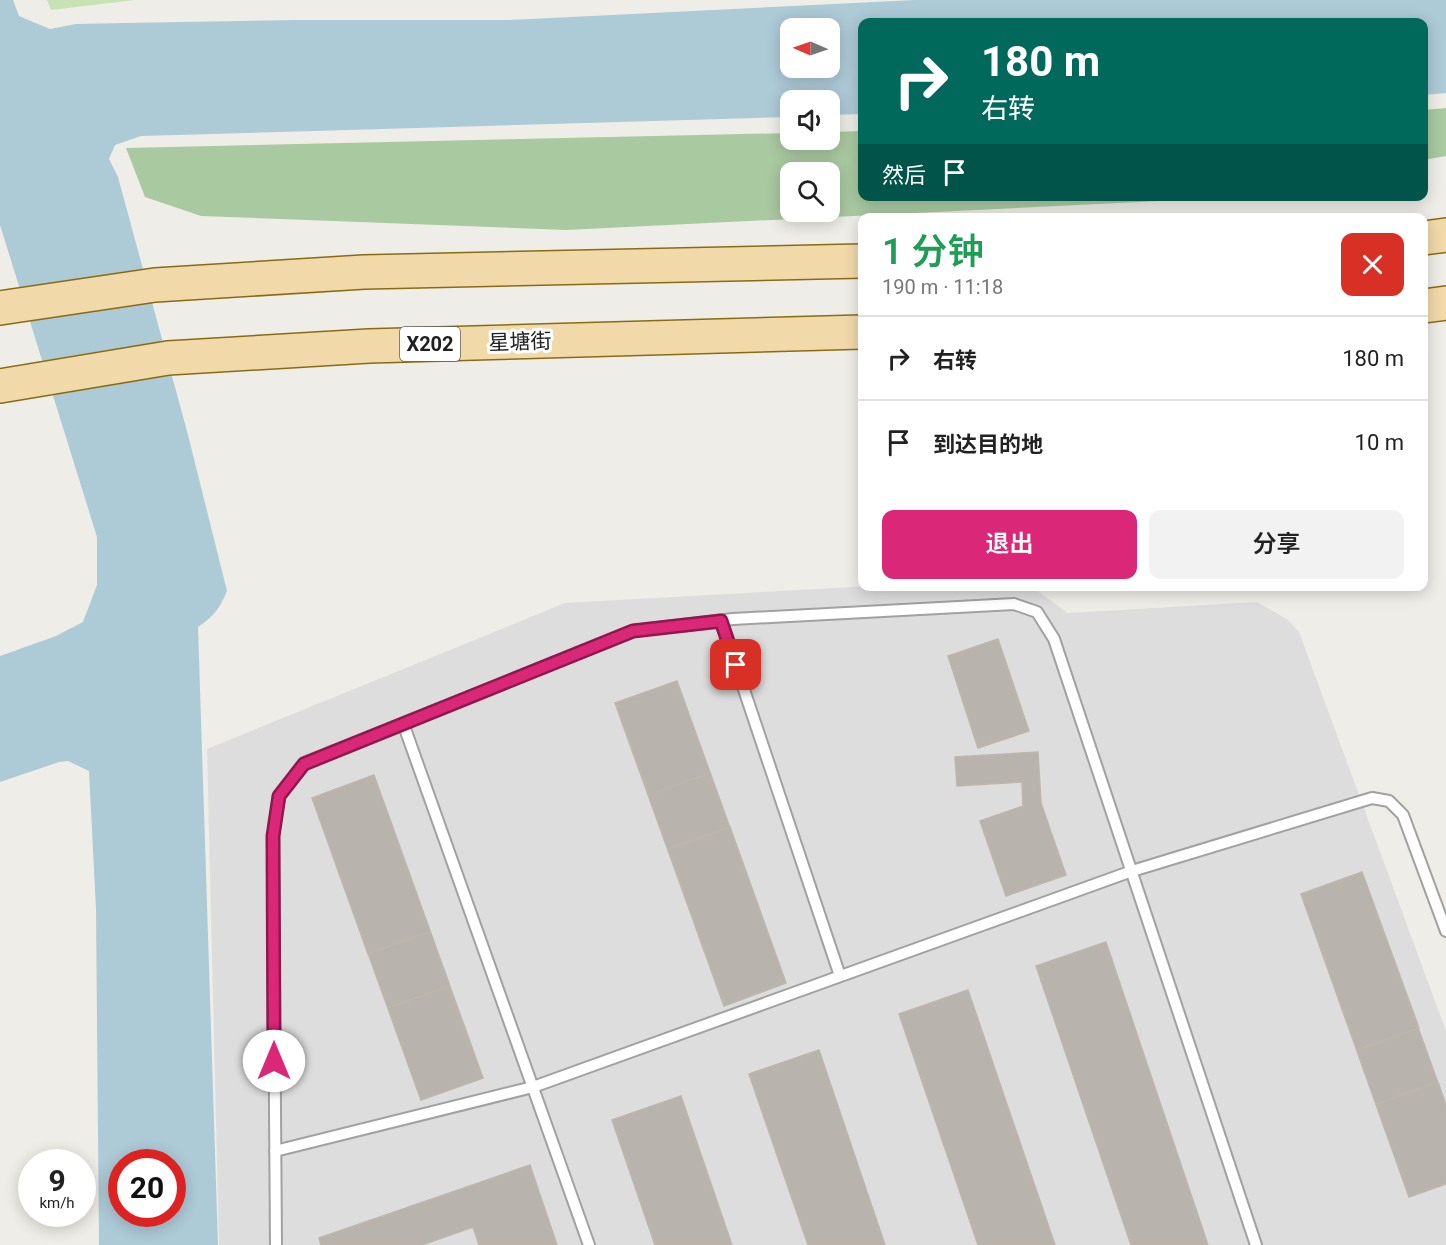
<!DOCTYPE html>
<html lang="zh">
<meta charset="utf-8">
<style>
:root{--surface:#fff;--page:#f2f2f2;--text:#222;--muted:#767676;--line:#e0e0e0;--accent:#db2777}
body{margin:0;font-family:Roboto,"Noto Sans SC",sans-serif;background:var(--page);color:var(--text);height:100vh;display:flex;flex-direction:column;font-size:22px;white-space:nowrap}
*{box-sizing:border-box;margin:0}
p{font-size:20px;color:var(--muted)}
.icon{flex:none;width:33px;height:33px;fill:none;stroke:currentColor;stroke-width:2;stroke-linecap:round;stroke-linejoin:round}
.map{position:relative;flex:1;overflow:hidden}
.panel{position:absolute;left:858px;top:213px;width:570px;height:378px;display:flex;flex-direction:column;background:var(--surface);border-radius:12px;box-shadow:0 3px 15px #0003}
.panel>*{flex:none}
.hud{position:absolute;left:858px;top:18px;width:570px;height:183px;border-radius:12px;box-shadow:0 3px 15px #0003;background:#00695c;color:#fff;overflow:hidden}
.needle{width:39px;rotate:272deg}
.fabs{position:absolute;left:780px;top:18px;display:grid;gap:12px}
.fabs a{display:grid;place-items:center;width:60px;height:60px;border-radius:12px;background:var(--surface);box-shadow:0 3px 15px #0003;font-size:30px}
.speed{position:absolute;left:18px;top:1149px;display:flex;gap:12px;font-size:30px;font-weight:700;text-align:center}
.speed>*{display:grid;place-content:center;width:78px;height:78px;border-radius:50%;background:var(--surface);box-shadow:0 3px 15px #0003;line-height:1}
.speed small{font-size:15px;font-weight:400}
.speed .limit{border:9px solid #d22;background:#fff;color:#111}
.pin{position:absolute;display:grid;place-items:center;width:51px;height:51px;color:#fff;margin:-26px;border-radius:12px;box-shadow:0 3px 9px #0006}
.me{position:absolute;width:66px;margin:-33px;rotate:0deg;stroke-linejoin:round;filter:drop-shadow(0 0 4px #0008)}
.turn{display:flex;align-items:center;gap:21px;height:126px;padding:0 24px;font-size:27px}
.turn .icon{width:78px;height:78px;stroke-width:2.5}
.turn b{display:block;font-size:42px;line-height:51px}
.then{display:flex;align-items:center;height:57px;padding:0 24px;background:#0003;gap:12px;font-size:22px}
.round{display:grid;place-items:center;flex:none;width:63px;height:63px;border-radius:12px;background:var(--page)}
.head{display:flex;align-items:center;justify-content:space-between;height:102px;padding:0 24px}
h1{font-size:36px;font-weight:600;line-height:45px;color:#1e9e55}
.cta{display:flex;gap:12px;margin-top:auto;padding:12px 24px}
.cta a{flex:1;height:69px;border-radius:12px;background:var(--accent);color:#fff;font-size:24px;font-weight:600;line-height:69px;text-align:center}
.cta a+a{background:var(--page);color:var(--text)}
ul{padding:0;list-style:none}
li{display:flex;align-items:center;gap:18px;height:84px;padding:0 24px;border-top:2px solid var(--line)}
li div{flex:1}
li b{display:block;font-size:22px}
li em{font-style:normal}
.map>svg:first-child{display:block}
</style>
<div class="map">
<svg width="1446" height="1245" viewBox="0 0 1446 1245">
<rect width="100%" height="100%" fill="#efede7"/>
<path fill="#dedddd" d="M871 586 1032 587 1068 613 1257 602 1288 620 1299 632 1446 1031V1245H219L207 749 565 603Z"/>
<path fill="#c7e3b4" d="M47 0H135L51 10Z"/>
<path fill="#a9c9a1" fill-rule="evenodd" d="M1446 108V156L1424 160V110Z
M862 131V196L1241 197 566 230 201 216 145 197 126 148 790 133V140H830V132ZM790 172H830V212H790Z"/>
<path fill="#adcad7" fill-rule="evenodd" d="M0 0H13L19 16 50 29 76 24 125 23 294 20H510L915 0H1446V93L1424 95V22H862V114L830 115V100H790V117L141 136 115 145 109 159 118 177 188 435 227 591C220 608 213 617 198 627L218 1245H99L96 909 89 771 68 761 59 762 0 782V656L56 636 83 622 97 585V537L0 225ZM790 28H830V68H790ZM122 1162H172V1214H122Z"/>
<path fill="#b8b3ad" stroke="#bfb6ab" stroke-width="1.5" d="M998 639 1029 731 978 748 948 656Z
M677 681 786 983 724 1006 615 703Z
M677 681 710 773 649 795 615 703Z
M1038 752 1041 803 1066 875 1006 896 980 821 1023 806 1022 782 957 786 955 757Z
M374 775 483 1078 421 1100 312 798Z
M374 775 430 931 368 954 312 798Z
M730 827 786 983 724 1006 668 849Z
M1362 872 1446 1105V1184L1409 1197 1301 894Z
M1362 872 1419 1028 1357 1050 1301 894Z
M1106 942 1208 1245H1131L1036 966Z
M449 986 483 1078 421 1100 388 1008Z
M968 990 1055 1245H978L899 1014Z
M819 1050 885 1245H808L749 1074Z
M1438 1082 1446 1105V1184L1409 1197 1376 1104Z
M681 1096 732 1245H655L612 1120Z
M530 1165 557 1245H479L473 1227 422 1245H321L319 1238Z"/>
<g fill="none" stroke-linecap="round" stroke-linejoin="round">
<defs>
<path id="service" d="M721 621 840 976
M403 723 589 1245
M275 1151 533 1087 1132 871 1372 798 1389 801 1403 815 1446 931
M276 1245 273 836 279 796 304 763 633 631 733 619 1014 604 1037 612 1054 639 1256 1245"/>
<path id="primary" d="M1424 238 1446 235
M1424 306 1446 303
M0 308 155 285 364 272 862 261
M0 386 168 358 369 346 862 332"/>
</defs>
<use href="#service" stroke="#a1a1a1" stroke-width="14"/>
<use href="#primary" stroke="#896c12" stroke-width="36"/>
<use href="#service" stroke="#fff" stroke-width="10"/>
<use href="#primary" stroke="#f1d9aa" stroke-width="33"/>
</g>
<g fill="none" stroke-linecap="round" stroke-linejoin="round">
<defs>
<path id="route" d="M274 1061 273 836 279 796 304 764 633 631 721 621 736 665"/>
</defs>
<use href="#route" stroke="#8e194d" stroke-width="15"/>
<use href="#route" stroke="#db2777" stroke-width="10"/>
</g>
<g text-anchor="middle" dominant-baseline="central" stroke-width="6" stroke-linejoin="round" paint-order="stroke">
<rect fill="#fff" stroke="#636363" stroke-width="1.5" x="400" y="327" width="60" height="34" rx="4.5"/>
<g font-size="20" font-weight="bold" fill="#202020">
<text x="430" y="344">X202</text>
</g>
<g font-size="21" fill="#202020" stroke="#fff">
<text transform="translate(520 342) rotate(-2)">星塘街</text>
</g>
</g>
</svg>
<div class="fabs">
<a><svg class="needle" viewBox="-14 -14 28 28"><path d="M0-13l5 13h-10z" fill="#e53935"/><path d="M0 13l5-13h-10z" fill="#767676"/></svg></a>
<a><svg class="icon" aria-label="sound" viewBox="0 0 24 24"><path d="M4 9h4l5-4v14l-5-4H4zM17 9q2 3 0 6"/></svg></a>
<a><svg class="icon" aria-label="search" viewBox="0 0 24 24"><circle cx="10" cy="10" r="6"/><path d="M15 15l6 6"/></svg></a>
</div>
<div class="speed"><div>9<small>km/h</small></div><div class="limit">20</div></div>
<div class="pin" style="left:736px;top:665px;background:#d93025"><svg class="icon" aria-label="arrive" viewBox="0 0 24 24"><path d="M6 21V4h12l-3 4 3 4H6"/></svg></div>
<svg class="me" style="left:274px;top:1061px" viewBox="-20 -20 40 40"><circle r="19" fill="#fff"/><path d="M0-13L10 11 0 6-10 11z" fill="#db2777"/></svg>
<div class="hud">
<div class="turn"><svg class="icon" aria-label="right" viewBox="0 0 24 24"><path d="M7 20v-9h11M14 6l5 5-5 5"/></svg><div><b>180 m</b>右转</div></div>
<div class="then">然后<svg class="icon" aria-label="arrive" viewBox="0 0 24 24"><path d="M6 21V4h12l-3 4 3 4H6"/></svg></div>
</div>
<section class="panel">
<div class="head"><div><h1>1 分钟</h1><p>190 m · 11:18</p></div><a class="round" style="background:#d93025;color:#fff"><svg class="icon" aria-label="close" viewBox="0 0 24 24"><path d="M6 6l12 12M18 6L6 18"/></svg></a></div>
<ul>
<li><svg class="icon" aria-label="right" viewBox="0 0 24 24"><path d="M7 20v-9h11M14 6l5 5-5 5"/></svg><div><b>右转</b></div><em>180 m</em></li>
<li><svg class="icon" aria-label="arrive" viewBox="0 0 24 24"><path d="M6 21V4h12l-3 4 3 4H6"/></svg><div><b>到达目的地</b></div><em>10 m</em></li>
</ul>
<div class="cta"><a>退出</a><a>分享</a></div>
</section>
</div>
